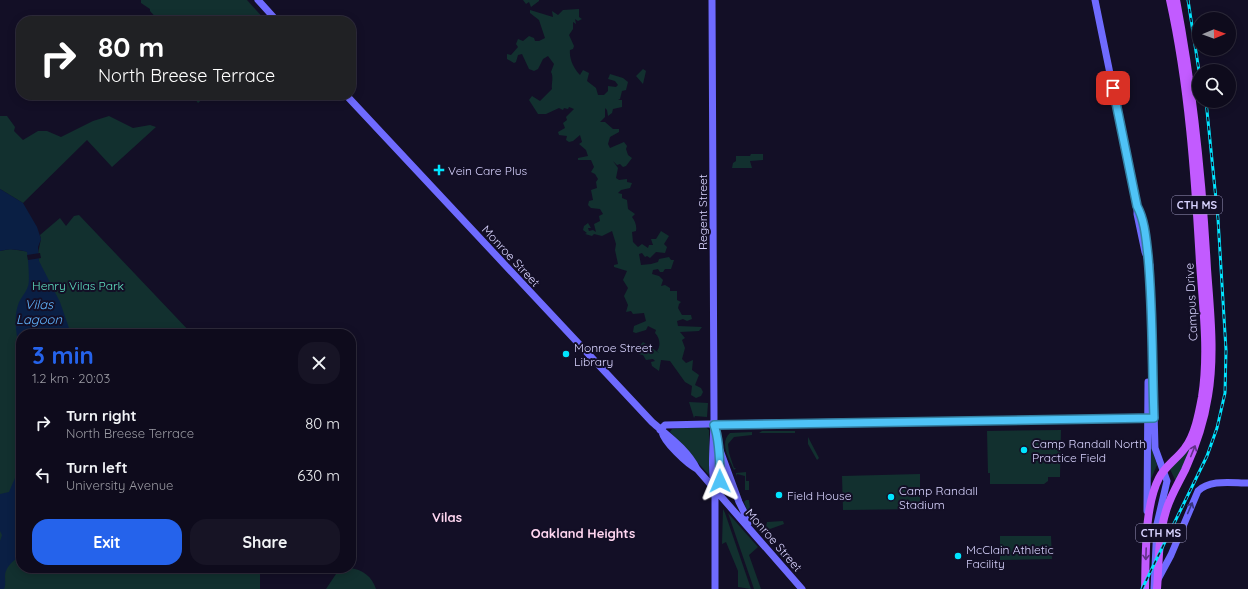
<!DOCTYPE html>
<meta charset="utf-8">
<style>
:root{--surface:#0e0b1c;--page:#171425;--text:#f1f3f6;--muted:#9b9ba3;--line:#2e2b3b;--accent:#2563eb}
body{margin:0;font-family:Quicksand,sans-serif;background:var(--page);color:var(--text);height:100vh;display:flex;flex-direction:column;font-size:15px;white-space:nowrap}
*{box-sizing:border-box;margin:0}
p{font-size:13px;color:var(--muted)}
.icon{flex:none;width:22px;height:22px;fill:none;stroke:currentColor;stroke-width:2;stroke-linecap:round;stroke-linejoin:round}
.map{position:relative;flex:1;overflow:hidden}
.sheet{position:absolute;left:16px;top:329px;width:340px;height:244px;display:flex;flex-direction:column;background:var(--surface);border-radius:16px;box-shadow:0 2px 10px #0003,0 0 0 1px var(--line)}
.sheet>*{flex:none}
.hud{position:absolute;left:16px;top:16px;width:340px;height:84px;border-radius:16px;box-shadow:0 2px 10px #0003,0 0 0 1px var(--line);background:#202124;color:#fff;overflow:hidden}
.needle{width:26px;rotate:89deg}
.controls{position:absolute;left:1192px;top:12px;display:grid;gap:8px}
.controls a{display:grid;place-items:center;width:44px;height:44px;border-radius:50%;background:var(--surface);box-shadow:0 2px 10px #0003,0 0 0 1px var(--line);font-size:20px}
.pin{position:absolute;display:grid;place-items:center;width:34px;height:34px;color:#fff;margin:-17px;border-radius:8px;box-shadow:0 2px 6px #0006}
.me{position:absolute;width:44px;margin:-22px;rotate:359deg;stroke-linejoin:round;filter:drop-shadow(0 0 3px #0008)}
.turn{display:flex;align-items:center;gap:14px;height:84px;padding:0 16px;font-size:18px}
.turn .icon{width:52px;height:52px;stroke-width:2.5}
.turn b{display:block;font-size:28px;line-height:34px}
.round{display:grid;place-items:center;flex:none;width:42px;height:42px;border-radius:16px;background:var(--page)}
.summary{display:flex;align-items:center;justify-content:space-between;height:68px;padding:0 16px}
h1{font-size:24px;font-weight:800;line-height:30px;color:var(--accent)}
.primary-button{display:flex;gap:8px;margin-top:auto;padding:8px 16px}
.primary-button a{flex:1;height:46px;border-radius:16px;background:var(--accent);color:#fff;font-size:16px;font-weight:800;line-height:46px;text-align:center}
.primary-button a+a{background:var(--page);color:var(--text)}
ul{padding:0;list-style:none}
li{display:flex;align-items:center;gap:12px;height:52px;padding:0 16px}
li div{flex:1}
li b{display:block;font-size:15px}
li em{font-style:normal}
.map>svg:first-child{display:block}
</style>
<div class="map">
<svg width="1248" height="589" viewBox="0 0 1248 589">
<rect width="100%" height="100%" fill="#130f26"/>
<path fill="#12302f" d="M141 0H247L266 21H159L150 11V9L141 3Z
M523 0H539V1L531 7 529 2 526 4Z
M579 9V17L582 19 578 21 575 19 576 24 573 22V29L569 35 574 46 573 49 570 50C569 59 574 69 580 75L583 70 589 73 587 81 596 88 598 95H604L608 91V86L616 87 618 85 615 81 608 79 610 74 623 78 628 82 626 90 622 91 620 99 618 100H622V107L613 109 612 113 608 116 607 110 605 108V117L600 122H605L613 129H619V132L610 137 608 144 610 148 624 142 627 146 626 149 628 155 632 158 626 166 623 167 620 164 617 165 613 161 618 168 616 178 619 180 627 179V182L632 183 630 188 621 190 618 193 622 194V198L627 200 628 209 635 214 632 217C635 221 637 226 636 231L632 232 633 242 638 247 642 244 648 248 649 245H653L651 239H656L661 231 669 236 664 244 667 247 665 253 656 252 650 258 647 256 645 257 642 253 639 254 641 265 651 264 658 262 659 259 669 257 671 260H674L671 269H665L663 272H660L658 269 653 270 652 274 659 276 663 280 661 286 665 285 670 288V291H677V300L681 302 679 304 678 308 682 315H691L692 319 687 321 683 319 677 321 678 326 702 327 699 331 680 332 685 338 682 340 685 348 682 359 686 363 693 360 692 370 699 375 695 385 701 388 703 392 701 396 696 398 691 395 692 386 685 382 670 361 661 360 659 371 652 366 651 362 655 361 653 359 646 360 643 355 638 354 636 350 643 342 659 353 657 351C661 346 660 338 655 333L656 330 648 326 646 330 636 333 633 332 634 326 646 321 644 313 633 314 631 311 626 312 628 305 624 296 628 288 623 280 627 271 614 267V265L618 264 615 250 616 244 612 231 602 236 594 234 592 236 585 234 587 233 583 230 584 226 588 223 591 228H588L589 231 593 230 596 232 594 224 600 221 599 216 603 214 600 209 591 208 588 205 589 201 593 200 591 190 597 188 596 182 598 179 595 174 591 172 594 167 591 160H578V158L588 156 586 150 579 144 582 142 580 135 573 141 569 142 566 140 567 136 559 135 558 132 565 128 563 123 567 120 566 117 574 109 569 107 568 109 564 108 563 110 559 108 546 114H538L529 100 532 96 540 101 552 89C551 84 554 77 551 72L554 64 548 56 543 59 538 69 534 71 529 69 522 54 518 55 516 62 514 63 507 59V54L511 55 518 47 516 44 518 39 523 41 529 36 534 38 535 41H539L545 38 539 20 530 13V10L553 17 552 11 558 15 563 10Z
M643 69 646 71 643 84 636 76Z
M192 95H207L198 103Z
M0 116H7L15 127 14 131 23 140 38 131H47L61 137 93 121 109 116 133 128 150 125 156 127 112 167 87 140 23 203 0 189Z
M751 154H763V160L750 161 752 168H732L733 163 736 161V156H750Z
M79 215 192 334H21V568H260V589H0V251L10 249 38 253 41 239 40 235 60 218 66 226 74 216Z
M689 402 708 403 707 417 695 416 694 418Z
M693 427H706L709 430V475L670 432 672 429Z
M1061 430 1060 477H1048V481L1044 484H990V473H988L987 431Z
M762 431H795V433H759Z
M752 432V435L734 437 728 444 729 453 734 468H736L734 470C729 458 719 443 730 433Z
M1151 434 1153 453 1157 465 1151 479Z
M808 437 819 458 817 460 808 444Z
M1190 448H1191L1176 482 1170 469Z
M746 472V481H749V490H745V476L737 474 736 476V473Z
M920 474V509L843 510 842 476Z
M746 500H749L751 517 766 536 750 517 744 502Z
M723 509 725 513 751 589 738 587V571L726 542 722 544Z
M728 513 758 547 749 555 761 589H754Z
M783 521 784 524 770 529V532L766 527 767 522Z
M1000 536H1051L1052 559 1000 560Z
M349 568C363 569 372 577 376 589H326L336 574Z"/>
<path fill="#0a1f44" d="M0 189 23 203 37 227 41 239 38 247 39 261 60 302 71 334H21V354C17 340 13 319 18 305 20 298 26 293 28 286 30 282 28 257 27 252 17 249 10 249 0 251Z
M21 464V555C14 560 5 567 5 576 5 581 6 585 4 589H0V541L2 535 0 531V494L9 492Z"/>
<path fill="#130f26" d="M40 253 41 258 28 260 27 255Z"/>
<g fill="none" stroke-linecap="round" stroke-linejoin="round">
<path stroke="#6f6bff" stroke-width="7" d="M258 0 277 21
M712 0 714 418C714 442 710 466 715 490V589
M1095 0 1137 206V214L1145 252 1150 265 1155 448 1167 481 1157 524 1154 589
M346 95 652 422C668 436 687 449 697 469L802 589
M660 430 665 425 708 424 1154 418
M662 432C664 442 687 464 697 469
M717 442 739 502 749 522
M715 490C724 480 720 464 718 452
M1147 511 1148 382
M1157 581 1171 555 1198 491C1210 479 1232 483 1248 483"/>
<path stroke="#c25bff" stroke-width="8" d="M1145 589C1146 557 1144 507 1159 478 1165 466 1177 459 1185 448 1195 435 1199 413 1202 397 1209 353 1203 307 1200 263 1195 175 1189 86 1170 0
M1157 589C1159 563 1158 537 1166 511 1170 497 1178 484 1185 470 1196 446 1204 422 1208 396 1215 354 1210 311 1207 269 1202 179 1193 89 1176 0"/>
<defs>
<path id="rail" d="M1188 0 1199 71
M1142 589 1207 456 1217 428 1225 393 1226 350 1218 219 1206 101"/>
</defs>
<use href="#rail" stroke="#00e5ff" stroke-width="3"/>
<use href="#rail" stroke="#130f26" stroke-width="1.5" stroke-dasharray="4.5" stroke-linecap="butt"/>
</g>
<defs><path id="oneway-shaft" d="M-6 0H5M1.5-3L5.5 0L1.5 3" fill="none" stroke-width="1.6" stroke-linecap="round" stroke-linejoin="round"/></defs>
<g stroke="#623188">
<use href="#oneway-shaft" transform="translate(1193 451) rotate(-68)"/>
<use href="#oneway-shaft" transform="translate(1146 554) rotate(92)"/>
</g>
<use stroke="#38347d" href="#oneway-shaft" transform="translate(1190 508) rotate(-67)"/>
<g fill="none" stroke-linecap="round" stroke-linejoin="round">
<defs>
<path id="route" d="M720 481C720 465 719 438 714 425L1154 418C1152 364 1153 310 1148 256 1146 239 1145 221 1137 206L1113 88"/>
</defs>
<use href="#route" stroke="#337fa1" stroke-width="10"/>
<use href="#route" stroke="#4fc3f7" stroke-width="7"/>
</g>
<g fill="#00e5ff" stroke="#130f26" stroke-width="1.5">
<path d="M437 164h4v4h4v4h-4v4h-4v-4h-4v-4h4z"/>
<circle cx="566" cy="354" r="4"/>
<circle cx="1024" cy="450" r="4"/>
<circle cx="779" cy="495" r="4"/>
<circle cx="891" cy="497" r="4"/>
<circle cx="958" cy="556" r="4"/>
</g>
<g text-anchor="middle" dominant-baseline="central" stroke-width="4" stroke-linejoin="round" paint-order="stroke">
<g fill="#130f26" stroke="#9e99be" stroke-width="1">
<rect x="1172" y="196" width="50" height="18" rx="3"/>
<rect x="1136" y="524" width="50" height="18" rx="3"/>
</g>
<g font-size="11" font-weight="bold" fill="#d9d4ff">
<text x="1197" y="205">CTH MS</text>
<text x="1161" y="533">CTH MS</text>
</g>
<g font-size="12" fill="#d9d4ff" stroke="#130f26" text-anchor="start">
<text x="448" y="170">Vein Care Plus</text>
<text x="574" y="347">Monroe Street<tspan x="574" dy="14">Library</tspan></text>
<text x="1032" y="443">Camp Randall North<tspan x="1032" dy="14">Practice Field</tspan></text>
<text x="899" y="490">Camp Randall<tspan x="899" dy="14">Stadium</tspan></text>
<text x="787" y="495">Field House</text>
<text x="966" y="549">McClain Athletic<tspan x="966" dy="14">Facility</tspan></text>
</g>
<g font-size="12" fill="#d9d4ff" stroke="#130f26">
<text transform="translate(702 212) rotate(-90)">Regent Street</text>
<text transform="translate(511 256) rotate(47)">Monroe Street</text>
<text transform="translate(1191 302) rotate(-93)">Campus Drive</text>
<text transform="translate(774 540) rotate(49)">Monroe Street</text>
</g>
<g font-size="12" fill="#5fe0c0" stroke="#130f26">
<text x="78" y="285">Henry Vilas Park</text>
</g>
<g font-size="13" font-style="italic" fill="#62b6ff" stroke="#130f26">
<text x="39" y="304">Vilas<tspan x="39" dy="15">Lagoon</tspan></text>
</g>
<g font-size="13" font-weight="bold" fill="#ffd6f0" stroke="#130f26">
<text x="447" y="517">Vilas</text>
<text x="583" y="533">Oakland Heights</text>
</g>
</g>
</svg>
<div class="controls">
<a><svg class="needle" viewBox="-14 -14 28 28"><path d="M0-13l5 13h-10z" fill="#e53935"/><path d="M0 13l5-13h-10z" fill="#9b9ba3"/></svg></a>
<a><svg class="icon" aria-label="search" viewBox="0 0 24 24"><circle cx="10" cy="10" r="6"/><path d="M15 15l6 6"/></svg></a>
</div>
<div class="pin" style="left:1113px;top:88px;background:#d93025"><svg class="icon" aria-label="arrive" viewBox="0 0 24 24"><path d="M6 21V4h12l-3 4 3 4H6"/></svg></div>
<svg class="me" style="left:720px;top:481px" viewBox="-20 -20 40 40"><path d="M0-17L14 15 0 8-14 15z" fill="#4fc3f7" stroke="#fff" stroke-width="4"/></svg>
<div class="hud">
<div class="turn"><svg class="icon" aria-label="right" viewBox="0 0 24 24"><path d="M7 20v-9h11M14 6l5 5-5 5"/></svg><div><b>80 m</b>North Breese Terrace</div></div>
</div>
<section class="sheet">
<div class="summary"><div><h1>3 min</h1><p>1.2 km · 20:03</p></div><a class="round"><svg class="icon" aria-label="close" viewBox="0 0 24 24"><path d="M6 6l12 12M18 6L6 18"/></svg></a></div>
<ul>
<li><svg class="icon" aria-label="right" viewBox="0 0 24 24"><path d="M7 20v-9h11M14 6l5 5-5 5"/></svg><div><b>Turn right</b><p>North Breese Terrace</p></div><em>80 m</em></li>
<li><svg class="icon" aria-label="left" viewBox="0 0 24 24"><path d="M17 20v-9H6M10 6l-5 5 5 5"/></svg><div><b>Turn left</b><p>University Avenue</p></div><em>630 m</em></li>
</ul>
<div class="primary-button"><a>Exit</a><a>Share</a></div>
</section>
</div>
